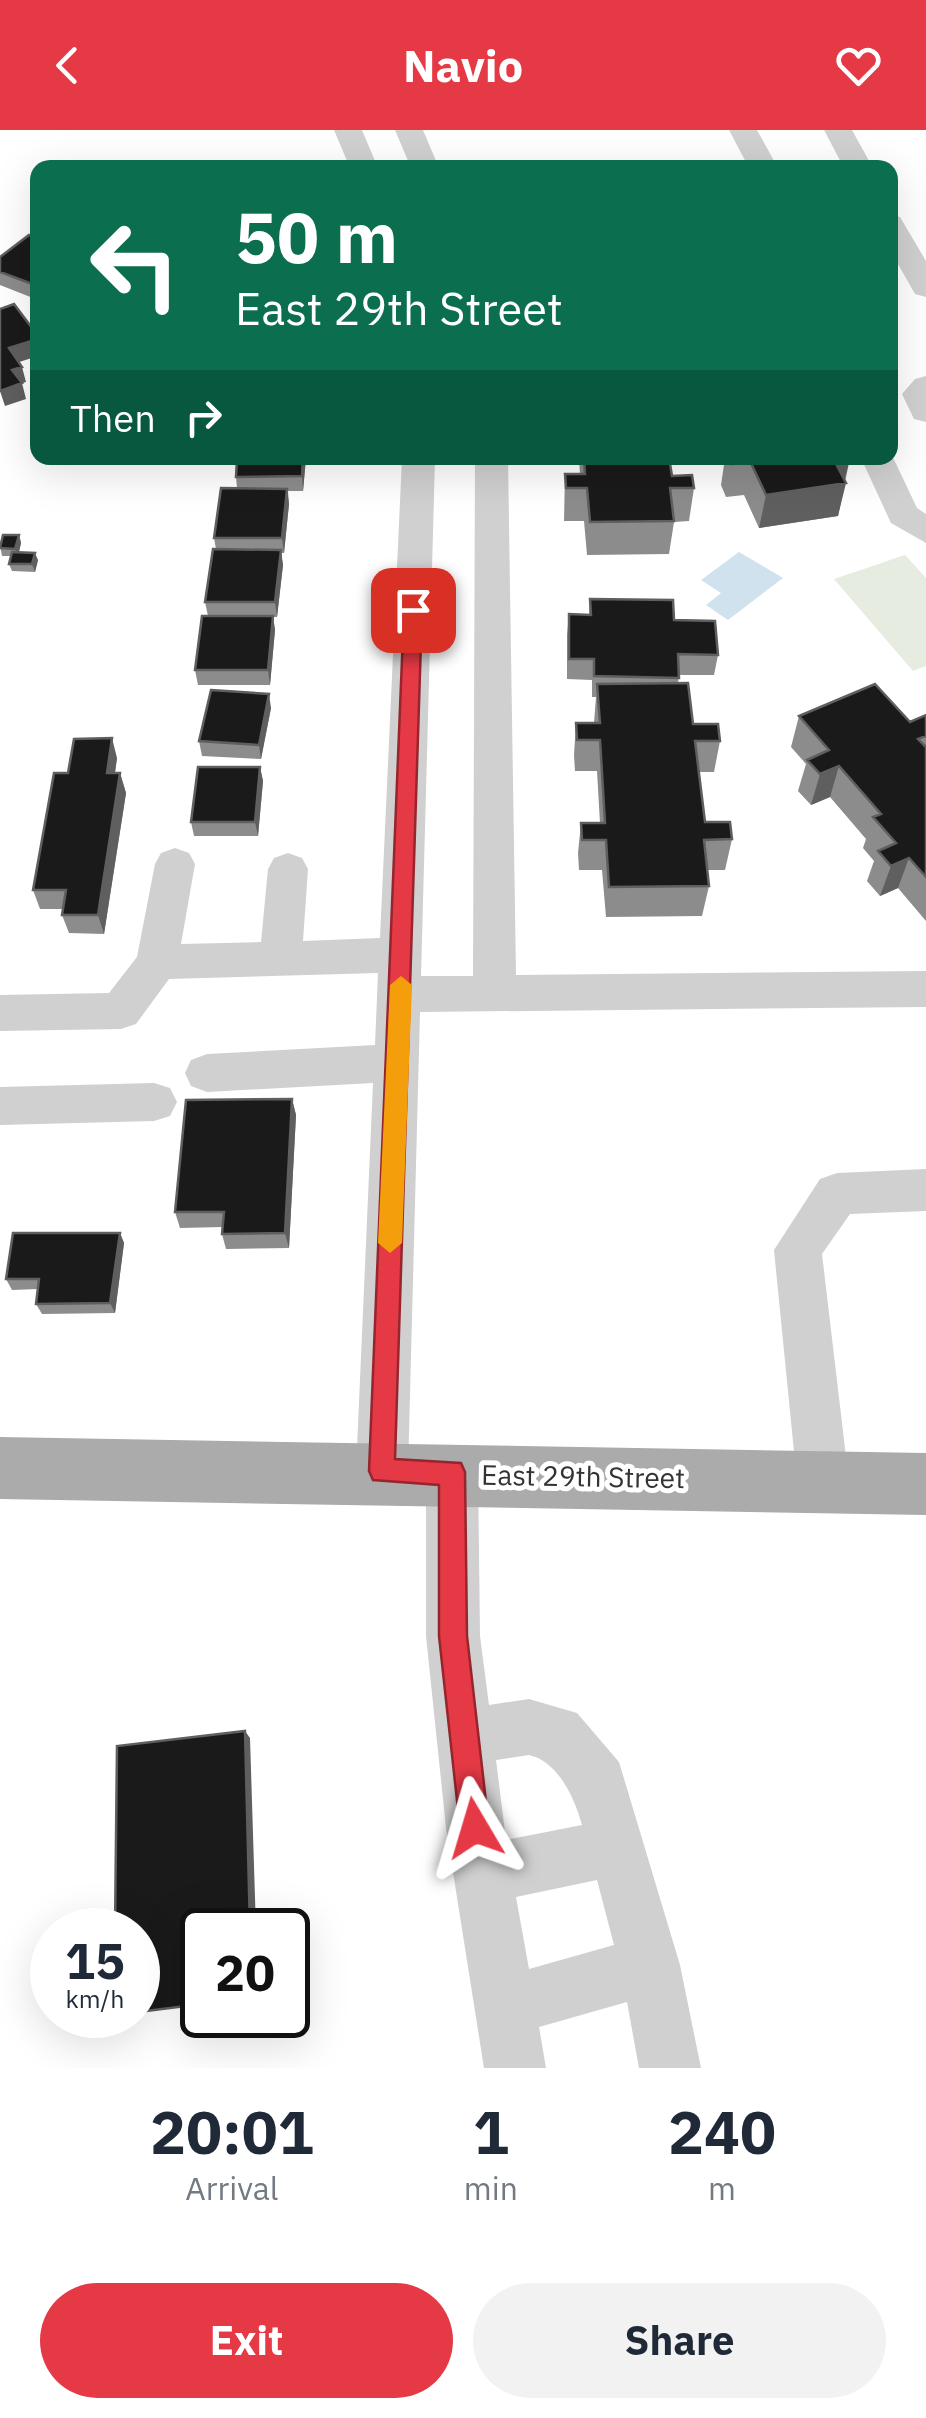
<!DOCTYPE html>
<style>
:root{--surface:#fff;--page:#f2f2f3;--text:#1f2937;--muted:#747a83;--accent:#e63946}
body{margin:0;font-family:"IBM Plex Sans",sans-serif;background:var(--page);color:var(--text);height:100vh;display:flex;flex-direction:column;font-size:38px;white-space:nowrap}
*{box-sizing:border-box;margin:0}
p{font-size:32px;color:var(--muted)}
.icon{flex:none;width:55px;height:55px;fill:none;stroke:currentColor;stroke-width:2;stroke-linecap:round;stroke-linejoin:round}
.map{position:relative;height:1938px;overflow:hidden}
.details{display:flex;flex-direction:column;background:var(--surface);flex:1}
.details>*{flex:none}
.top-card{position:absolute;left:30px;top:30px;width:868px;height:305px;border-radius:20px;box-shadow:0 10px 40px #0002;background:#0b6e4f;color:#fff;overflow:hidden}
.speed{position:absolute;left:30px;top:1778px;display:flex;gap:20px;font-size:50px;font-weight:700;text-align:center}
.speed>*{display:grid;place-content:center;width:130px;height:130px;border-radius:50%;background:var(--surface);box-shadow:0 10px 40px #0002;line-height:1}
.speed small{font-size:25px;font-weight:400}
.speed .limit{border:5px solid #111;border-radius:15px;background:#fff;color:#111}
.pin{position:absolute;display:grid;place-items:center;width:85px;height:85px;color:#fff;margin:-42px;border-radius:20px;box-shadow:0 5px 15px #0006}
.me{position:absolute;width:110px;margin:-55px;rotate:353deg;stroke-linejoin:round;filter:drop-shadow(0 0 8px #0008)}
.turn{display:flex;align-items:center;gap:35px;height:210px;padding:0 40px;font-size:45px}
.turn .icon{width:130px;height:130px;stroke-width:2.5}
.turn b{display:block;font-size:70px;line-height:85px}
.then{display:flex;align-items:center;height:95px;padding:0 40px;background:#0003;gap:20px;font-size:38px}
.eta{display:flex;justify-content:space-evenly;align-items:center;height:170px;text-align:center}
.eta b{font-size:60px;font-weight:700;line-height:70px}
.cta{display:flex;gap:20px;margin-top:auto;padding:20px 40px}
.cta a{flex:1;height:115px;border-radius:60px;background:var(--accent);color:#fff;font-size:40px;font-weight:700;line-height:115px;text-align:center}
.cta a+a{background:var(--page);color:var(--text)}
header{display:flex;justify-content:space-between;align-items:center;height:130px;padding:0 40px;background:var(--accent);color:#fff;font-size:45px;font-weight:700}
.map>svg:first-child{display:block}
</style>
<header><svg class="icon" aria-label="back" viewBox="0 0 24 24"><path d="M15 5l-7 7 7 7"/></svg>Navio<svg class="icon" aria-label="heart" viewBox="0 0 24 24"><path d="M12 20l-8-8c-3-5 5-10 8-4 3-6 11-1 8 4z"/></svg></header>
<div class="map">
<svg width="926" height="1938" viewBox="0 0 926 1938">
<rect width="100%" height="100%" fill="#fff"/>
<path fill="#e6ecdf" d="M905 425 926 448V536L913 541 834 449Z"/>
<path fill="#cfe2ee" d="M739 422 783 448 728 490 706 475 721 463 701 450Z"/>
<g fill="none" stroke-linecap="round" stroke-linejoin="round">
<path fill="#d0d0d0" fill-rule="evenodd" d="M334 0H362L378 38H350Z
M395 0H423L439 38H411Z
M729 0H757L778 38H749Z
M824 0H852L873 38H844Z
M890 84 900 87 926 131V167L915 164 890 120Z
M926 246V292L914 289 902 264 915 249Z
M890 321 917 378 926 384V413L891 393 861 328H890Z
M402 328H435L421 846H473L475 328H508L516 845 926 841V877L420 882 408 1341 400 1359 382 1366 364 1359 356 1341 373 953 207 962 191 956 185 943 191 930 207 924 375 915 378 843 169 849 136 894 121 899 0 901V865L109 863 137 827 155 734 161 723 175 718 189 723 195 734 181 814 261 812 268 739 274 728 288 723 302 728 308 739 303 811 380 808Z
M154 953 170 958 177 972 170 986 154 991 0 995V957Z
M926 1039V1081L850 1084 822 1124 849 1352 841 1370 823 1378 805 1370 797 1352 774 1120 820 1049 837 1043Z
M452 1317 470 1324 478 1342 480 1506 489 1575 529 1569 577 1583 619 1632 680 1835 701 1938H639L627 1872 539 1897 546 1938H484L446 1698 426 1506V1342L434 1324ZM529 1625C558 1631 575 1669 582 1695L506 1710 496 1630ZM597 1750 614 1815 529 1839 516 1767Z"/>
<path fill="#ababab" fill-rule="evenodd" d="M0 1307 926 1323V1385L0 1369Z"/>
</g>
<path fill="#8c8c8c" d="M38 108V170L0 155V127Z
M306 328 303 361H288L289 374 284 423H281L283 435 277 487H273L275 500 270 555H198L195 540 208 486 205 472 216 419 214 408 237 358 236 347Z
M579 328H669L672 346 694 358 689 391 674 392 669 424 587 425 584 391H564L565 344H580Z
M725 328H850L838 386 759 398 744 365 726 367 721 355Z
M19 405 21 413 19 422 38 430 35 442 12 441 9 434 11 426H2L0 415Z
M590 469 674 490 718 525 714 545H679L678 553 693 594 720 611 714 642H699L705 692 732 709 725 740H707L709 756 702 786 606 787 602 740H579L578 723 581 693H600L597 641H575L574 625 576 593H594L596 567H592V550L567 549V505L569 484 589 485Z
M271 578 261 629 202 626 199 611Z
M926 585V791L898 758 880 766 867 751 874 731 863 718 866 709 830 667 811 675 798 661 806 634 791 617 799 586 910 592Z
M117 628 115 643H120L126 663 104 804 69 803 62 785 63 779H40L33 760 68 643Z
M260 637 263 651 258 706H194L191 692Z
M292 969 296 985 289 1118 226 1119 222 1104V1097L180 1098 175 1082Z
M120 1103 124 1113 115 1183 42 1184 36 1174 38 1159 12 1160 6 1149Z"/>
<path fill="#5f5f5f" d="M38 209V226L13 234 9 218Z
M22 237 26 252 16 255 12 240Z
M22 253 26 269 5 276 0 261Z
M303 328H306L303 361 302 346Z
M829 328H850L844 352Z
M846 353 838 386 759 398 766 365Z
M287 359 289 374 284 423 282 408Z
M19 405 21 413 18 426 15 419Z
M281 420 283 435 277 487 275 472Z
M35 423 38 430 35 442 32 434Z
M273 486 275 500 270 555 268 540Z
M269 564 271 578 261 629 259 615Z
M112 608 117 628 112 663 107 643Z
M839 636 830 667 811 675 820 644Z
M260 637 263 651 258 706 255 692Z
M120 643 126 663 104 804 98 785Z
M909 728 898 758 880 766 891 736Z
M292 969 296 985 289 1118 285 1103Z
M120 1103 124 1113 115 1183 110 1173Z
M245 1601 250 1608 256 1800H250Z"/>
<path fill="#1a1a1a" stroke="#5f5f5f" stroke-width="2.5" d="M29 105 38 108V153L35 155 0 142V127Z
M14 174 38 206V209L9 218 22 237 12 240 22 253 0 261V179Z
M237 328H303L302 346 236 347Z
M584 328H669L672 346 692 345 694 358H670L674 391 590 392 587 358H566L565 344H585Z
M729 328H833L846 353 766 365 750 331 732 334Z
M221 358 287 359 282 408H214Z
M3 405H19L15 419 0 418Z
M213 419 281 420 275 472H205Z
M12 422 35 423 32 434H9Z
M590 469 673 470 674 490 715 491 718 525 678 524 679 548 594 546V529H569V484L591 485Z
M202 486H273L268 540H195Z
M688 553 693 594H718L720 611H695L705 692H730L732 709 704 710 709 756 609 757 606 710H582L581 693H605L600 610H577L576 593H600L597 554Z
M875 554 910 592 926 585V606L918 609 926 617V747L909 728 891 736 878 721 896 713 873 687 881 684 839 636 820 644 807 630 829 620 799 586Z
M211 560 269 564 259 615 199 611Z
M112 608 107 643H120L98 785H62L66 760H33L54 643H68L74 609Z
M198 637H260L255 692H191Z
M292 969 285 1103 222 1104 224 1082H175L186 970Z
M13 1103H120L110 1173 36 1174 39 1149H6Z
M245 1601 250 1800H202V1874L138 1882V1800H115L117 1616Z"/>
<path fill="#e63946" stroke="#96252e" stroke-width="2.5" d="M413 474 422 480 395 1329 461 1333 465 1342 467 1506 489 1698 485 1708 475 1713 464 1708 460 1698 439 1506V1355L373 1350 369 1341 404 480Z"/>
<path fill="#f59e0b" d="M401 846 412 855 402 1113 390 1123 378 1113 390 855Z"/>
<g text-anchor="middle" dominant-baseline="central" stroke-width="10" stroke-linejoin="round" paint-order="stroke">
<g font-size="28" fill="#333" stroke="#fff">
<text transform="translate(583 1346) rotate(1)">East 29th Street</text>
</g>
</g>
</svg>
<div class="speed"><div>15<small>km/h</small></div><div class="limit">20</div></div>
<div class="pin" style="left:413px;top:480px;background:#d93025"><svg class="icon" aria-label="arrive" viewBox="0 0 24 24"><path d="M6 21V4h12l-3 4 3 4H6"/></svg></div>
<svg class="me" style="left:475px;top:1698px" viewBox="-20 -20 40 40"><path d="M0-17L14 15 0 8-14 15z" fill="#e63946" stroke="#fff" stroke-width="4"/></svg>
<div class="top-card">
<div class="turn"><svg class="icon" aria-label="left" viewBox="0 0 24 24"><path d="M17 20v-9H6M10 6l-5 5 5 5"/></svg><div><b>50 m</b>East 29th Street</div></div>
<div class="then">Then<svg class="icon" aria-label="right" viewBox="0 0 24 24"><path d="M7 20v-9h11M14 6l5 5-5 5"/></svg></div>
</div>
</div>
<section class="details">
<div class="eta">
<div><b>20:01</b><p>Arrival</p></div>
<div><b>1</b><p>min</p></div>
<div><b>240</b><p>m</p></div>
</div>
<div class="cta"><a>Exit</a><a>Share</a></div>
</section>
